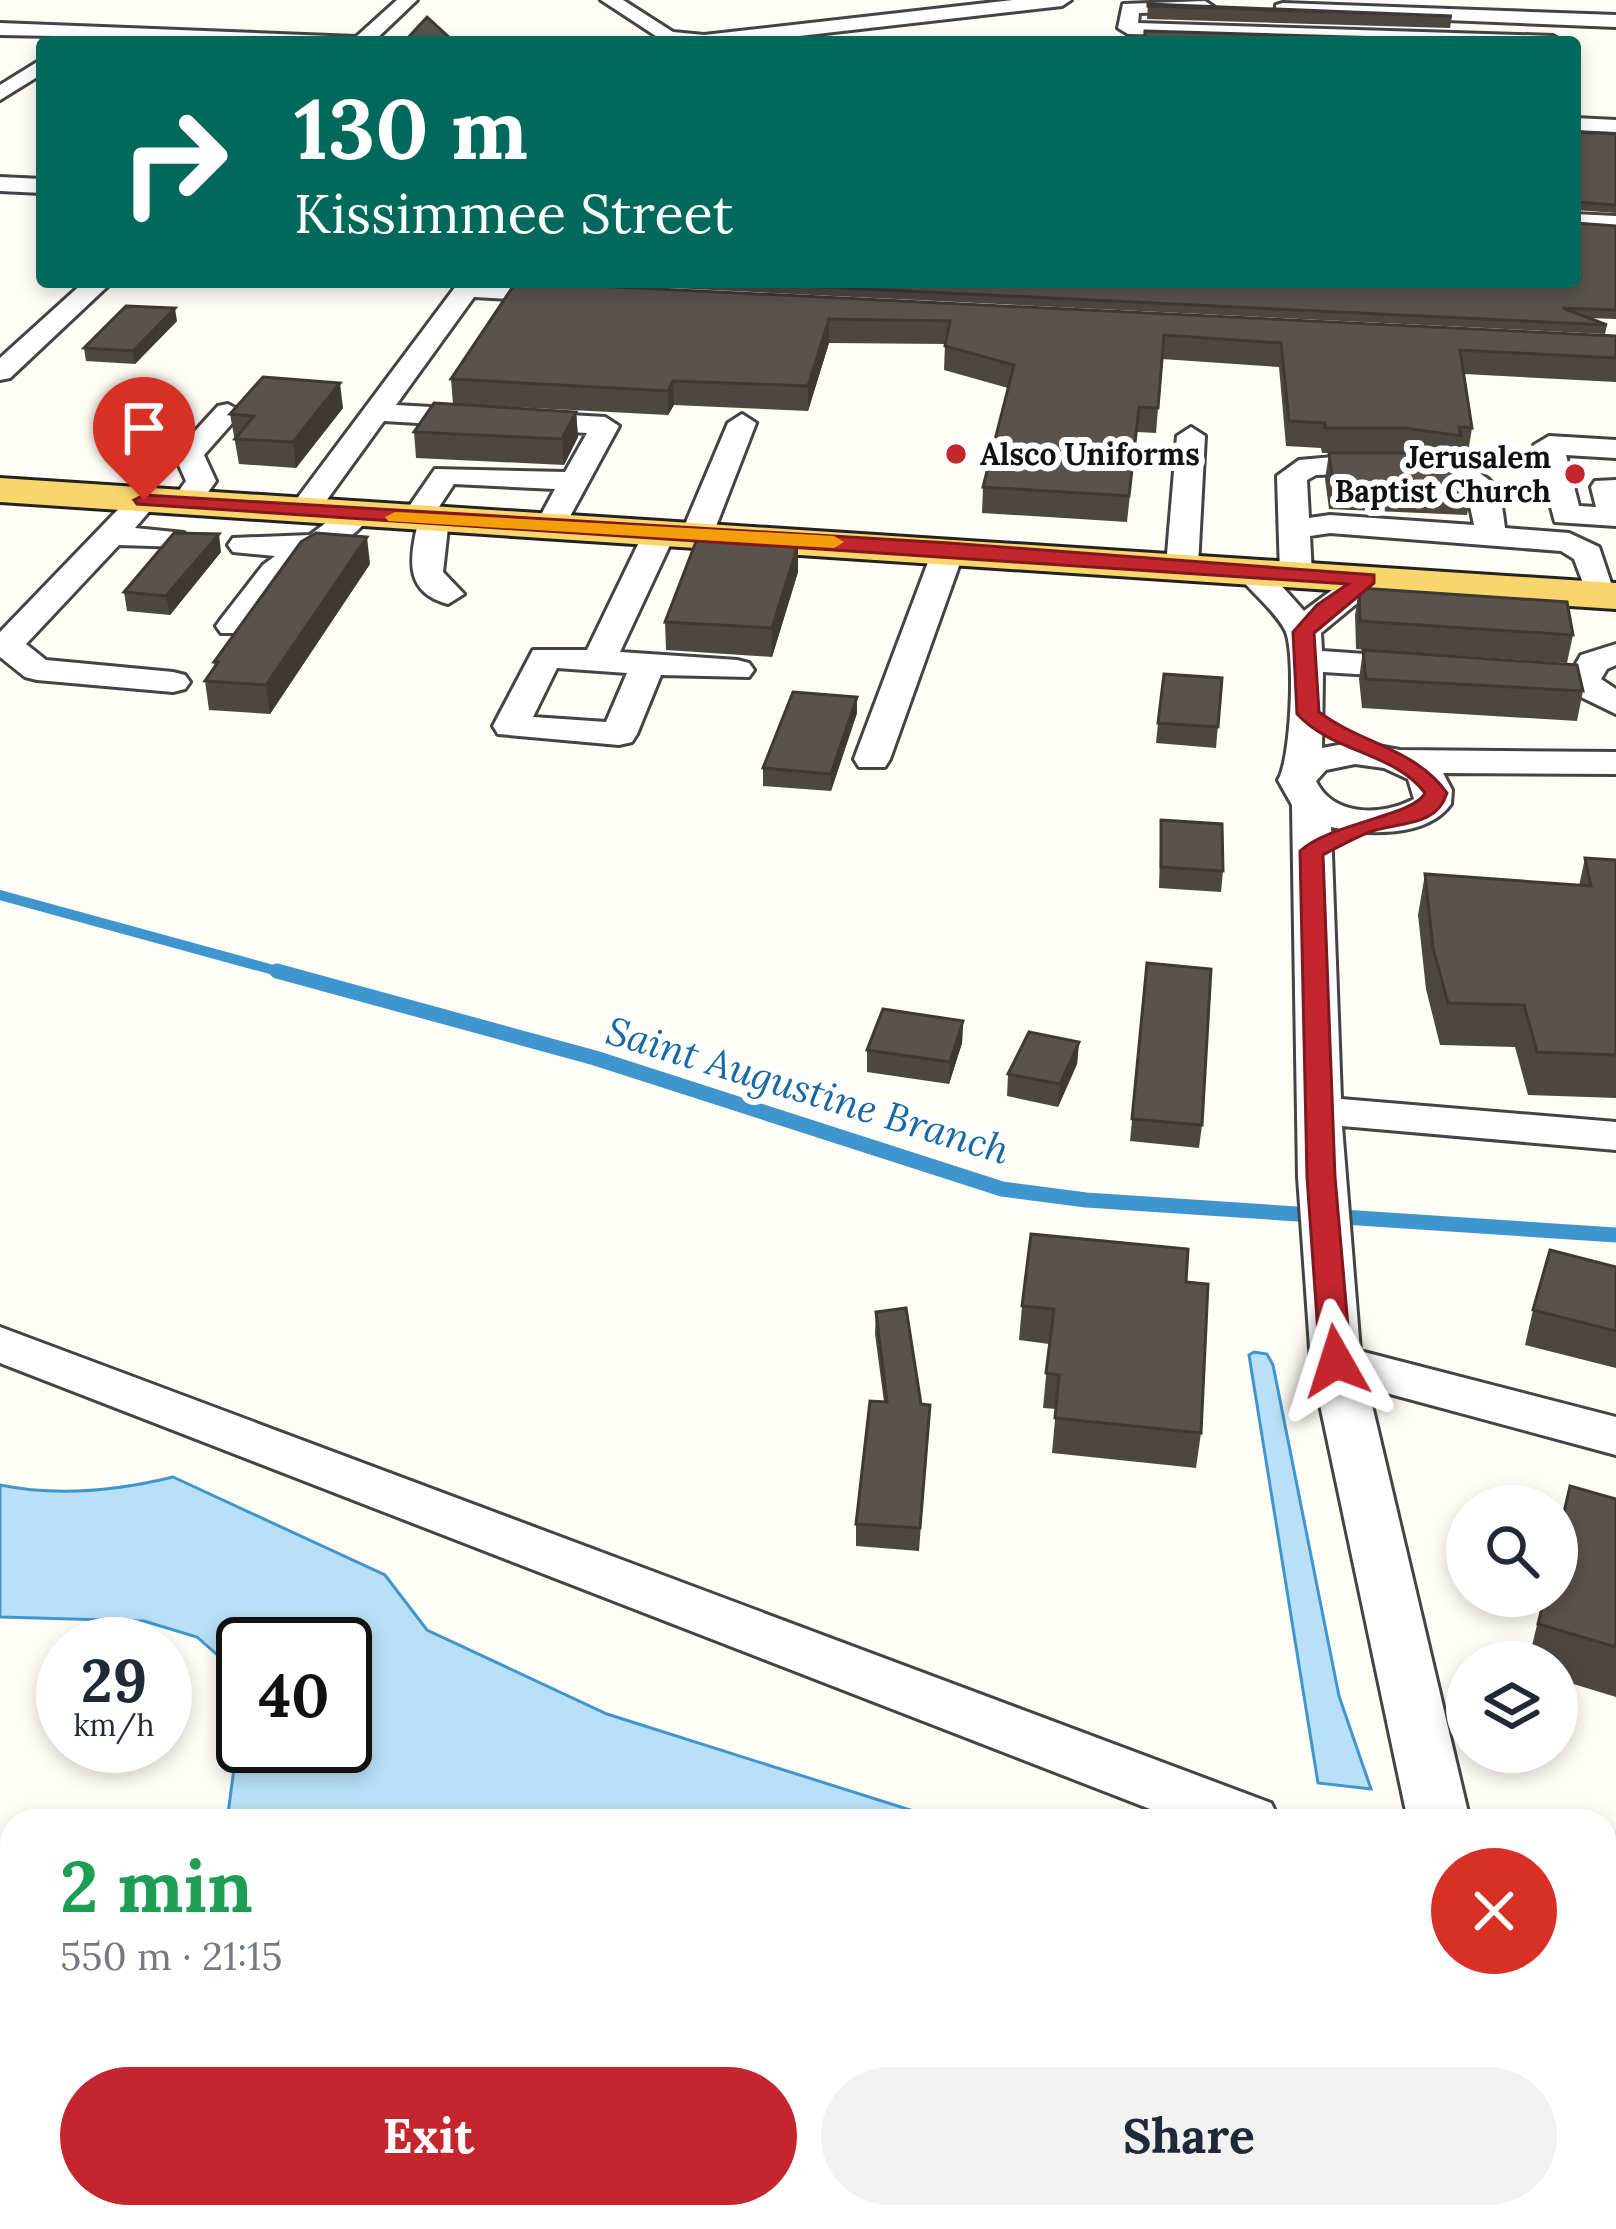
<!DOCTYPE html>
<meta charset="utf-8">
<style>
:root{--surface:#fff;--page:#f2f2f3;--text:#1f2937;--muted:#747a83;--accent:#c4262e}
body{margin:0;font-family:Lora,serif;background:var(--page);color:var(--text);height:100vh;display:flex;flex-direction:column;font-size:45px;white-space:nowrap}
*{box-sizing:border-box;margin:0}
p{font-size:39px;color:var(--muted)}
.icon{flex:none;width:66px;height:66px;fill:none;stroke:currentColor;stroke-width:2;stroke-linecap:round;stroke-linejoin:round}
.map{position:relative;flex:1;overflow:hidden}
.panel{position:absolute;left:0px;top:1809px;width:1617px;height:420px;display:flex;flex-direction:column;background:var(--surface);border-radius:36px 36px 0 0;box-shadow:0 6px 18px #0003}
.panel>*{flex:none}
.banner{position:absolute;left:36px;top:36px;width:1545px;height:252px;border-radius:12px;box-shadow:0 6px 18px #0003;background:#00695c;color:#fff;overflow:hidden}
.fabs{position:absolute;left:1446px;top:1485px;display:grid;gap:24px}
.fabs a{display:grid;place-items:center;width:132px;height:132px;border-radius:50%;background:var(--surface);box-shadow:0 6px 18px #0003;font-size:60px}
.speed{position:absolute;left:36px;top:1617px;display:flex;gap:24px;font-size:60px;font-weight:700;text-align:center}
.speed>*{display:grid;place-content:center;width:156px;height:156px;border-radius:50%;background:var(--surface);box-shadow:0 6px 18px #0003;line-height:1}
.speed small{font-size:30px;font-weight:400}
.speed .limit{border:6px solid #111;border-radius:18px;background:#fff;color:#111}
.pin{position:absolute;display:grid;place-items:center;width:102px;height:102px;color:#fff;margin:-123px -51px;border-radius:50% 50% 50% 0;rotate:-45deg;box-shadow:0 0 12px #0007}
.pin .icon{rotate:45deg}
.me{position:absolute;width:132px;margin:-66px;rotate:354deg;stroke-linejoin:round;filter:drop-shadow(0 0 9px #0008)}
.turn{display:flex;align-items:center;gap:42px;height:252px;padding:0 60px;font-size:54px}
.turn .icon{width:156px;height:156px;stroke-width:2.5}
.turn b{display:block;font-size:84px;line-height:102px}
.round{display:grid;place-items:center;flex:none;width:126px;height:126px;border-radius:63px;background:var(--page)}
.headline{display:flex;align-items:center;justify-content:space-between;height:204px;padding:0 60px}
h1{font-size:72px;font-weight:700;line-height:90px;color:#1e9e55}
.action{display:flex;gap:24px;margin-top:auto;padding:24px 60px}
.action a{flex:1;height:138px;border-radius:72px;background:var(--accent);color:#fff;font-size:48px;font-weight:700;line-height:138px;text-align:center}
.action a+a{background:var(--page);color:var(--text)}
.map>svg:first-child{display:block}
</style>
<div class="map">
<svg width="1616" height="2229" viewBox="0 0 1616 2229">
<rect width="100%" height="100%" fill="#fffdf5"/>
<path fill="#d5ebbd" d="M1616 1826V2148C1597 2041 1604 1934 1616 1826Z
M0 2028 12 2034V2217H478L515 2229H0Z"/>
<path fill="#b9e0f7" stroke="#3f96cf" stroke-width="3" fill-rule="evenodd" d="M1254 1352 1267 1354 1273 1365 1339 1696 1371 1789 1318 1783 1249 1355Z
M173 1477 385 1575 427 1630 607 1714 945 1821H227L243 1701 231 1667 197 1637 144 1621 0 1617V1485C58 1497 116 1491 173 1477ZM243 1644H345V1746H243Z
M782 2217H1205L1207 2229H806Z"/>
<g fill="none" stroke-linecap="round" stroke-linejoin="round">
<path stroke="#3f96cf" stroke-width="10" d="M0 895 288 974"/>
<path stroke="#3f96cf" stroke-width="15" d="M277 971 595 1058 1002 1189 1086 1200 1616 1235"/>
<defs>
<path id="minor" d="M397 0H417L373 42 0 35V23L356 37Z
M601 0H623L673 32 704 35 1013 0H1071L1062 6 746 42H665Z
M1205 1 1214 7 1212 11 1139 13 1138 23 1553 36 1563 42 1128 34 1118 28 1123 4Z
M1283 3 1616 15V27L1276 13V5Z
M42 59V74L0 100V85Z
M1575 118 1616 120V132L1575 130Z
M0 177 42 179V193L0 191Z
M1575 214 1616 216V230L1575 228Z
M84 282H112L10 378 0 380V358Z
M459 282 570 286 583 294 570 302 474 297 396 405 605 417 619 426 561 533 550 535 535 526 555 489 454 484 437 510 449 519 443 572 464 594 448 604C406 593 409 562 417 527L401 518 435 469 565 472 587 433 384 421 313 519 302 521 287 512Z
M228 404 242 412 204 455 216 481 196 509H174L170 503 186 481 174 454 218 406Z
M742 414 756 423 713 534 708 541H686L681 534 728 423Z
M1191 427 1205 436 1198 566 1182 576 1166 566 1177 436Z
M1549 436 1616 440V458L1566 455 1579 506 1596 507 1591 487 1595 481 1616 480V526L1555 522 1534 445Z
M1345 456C1380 457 1469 455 1492 483 1502 495 1503 513 1505 528L1569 533 1599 547 1616 598 1602 605 1590 602 1574 559 1561 551 1330 533 1310 536 1312 574 1307 581H1285L1280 574 1277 476 1299 460ZM1345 474C1382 475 1437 469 1467 492L1474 525 1330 515 1309 518 1307 480 1316 475Z
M144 491 159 500 135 528 184 533 189 540 184 547 119 545 26 644 46 660 173 672 185 675 190 682 185 689 173 692 37 680 25 677 0 657V632L133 494Z
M356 506 371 515C349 547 314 552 286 578 270 593 258 615 245 633H221L216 626 221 619 263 565 275 556 233 552 228 545 233 538 310 535 345 508Z
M660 523 676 532 620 652 737 660 749 663 754 670 749 677 661 675 637 734 632 742 619 745 498 734 493 726 533 650H587L644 532ZM557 668 627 673 606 722 533 717Z
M949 540 965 549 890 759 885 767H859L854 759 933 549Z
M1251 561 1262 564 1304 611 1356 572H1378L1383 579 1378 586 1321 633 1322 651 1422 658 1434 661 1439 668 1434 675 1422 678 1323 672 1322 748 1355 742 1400 750 1616 752V774L1443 773 1452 790 1451 804C1427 838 1366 835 1331 827L1341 1099 1616 1122V1150L1342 1126 1360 1351 1616 1417V1455L1368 1388 1470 1821H1408L1311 1362 1298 1177 1292 805 1278 780C1291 761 1296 650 1285 630 1273 608 1249 591 1235 571ZM1355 764 1384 768 1408 779 1414 799C1383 816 1333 817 1316 781L1326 770Z
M1616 644V665L1607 669 1601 679 1616 689V714L1579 696 1567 679 1581 655Z
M0 1327 1271 1803 1280 1821H1181L0 1363Z
M1487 2217H1559L1561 2229H1489Z"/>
<path id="major" d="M0 478 1616 583V609L0 502Z"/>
</defs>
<use href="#minor" stroke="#444" stroke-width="6"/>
<use href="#major" stroke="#222" stroke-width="6"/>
<path stroke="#333" stroke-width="10" stroke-dasharray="16 9" stroke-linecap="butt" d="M0 2130 12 2136
M192 2217 225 2229"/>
<use href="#minor" fill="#fff" fill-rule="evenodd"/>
<use href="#major" fill="#f9d66b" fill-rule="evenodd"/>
</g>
<path fill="#4d4742" d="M1148 4 1452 16 1450 28 1147 19Z
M1575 132 1616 134V213L1575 210Z
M1576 224 1616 226V319L1588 318 1607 325 1605 334 550 282H1575Z
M516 282 1616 336V382L1464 374 1472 428 1468 453 1458 452 1457 461 1447 459 1472 489 1467 515 1329 509 1325 479 1329 453H1322L1321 448 1286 446 1279 367 1162 359 1156 433 1137 432 1127 522 982 513 983 487 1008 388 944 370 945 344 829 343 808 411 674 405 668 415 453 404 451 379Z
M177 321 135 364 86 361 84 348Z
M343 408 296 468 239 464 230 414Z
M576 412 578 437 564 465 416 458 414 432Z
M798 545V572L772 657 666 650 665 622Z
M221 552 170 615 127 611 124 592Z
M370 564 270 714 209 710 205 681 215 667 214 662Z
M1359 588 1573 635 1567 663 1356 649 1355 615Z
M1363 650 1583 691 1577 721 1362 708 1359 679Z
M1222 678 1216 748 1156 743 1158 723Z
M857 697V713L831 791 763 786V768Z
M1161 820 1223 871 1221 892 1159 888Z
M1585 858 1616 860V1098L1528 1095 1515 1047 1440 1045 1426 989 1418 915 1425 874 1579 886Z
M1147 963 1202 1125 1199 1148 1130 1141Z
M963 1021 962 1043 949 1084 867 1072V1050Z
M1079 1042 1077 1064 1058 1107 1007 1096 1008 1074Z
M1616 1267V1368L1525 1345 1533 1310Z
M1186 1282 1201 1433 1196 1468 1052 1453 1056 1409 1043 1408 1049 1344 1019 1340 1022 1306Z
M876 1312 921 1404 930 1405 919 1551 856 1546V1524L884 1402 875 1334Z
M1570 1486 1616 1499V1697L1557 1679V1662H1528L1544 1596H1557V1539Z"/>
<path fill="#3f3936" d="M175 308 177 321 135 364 133 351Z
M829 319V343L808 411V386Z
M673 381 674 405 668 415V391Z
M340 383 343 408 296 468 293 442Z
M576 412 578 437 564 465 562 439Z
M219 534 221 552 170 615 166 596Z
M367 537 370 564 270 714 266 685Z
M798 545V572L772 657V628Z
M857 697V713L831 791V774Z
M963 1021 962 1043 949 1084 950 1062Z
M1079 1042 1077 1064 1058 1107 1060 1084Z"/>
<path fill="#5a524d" stroke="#3f3936" stroke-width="3" d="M1148 4 1452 16 1148 6Z
M427 17 451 39 448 42H404Z
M1145 31 1455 40 1456 42H1144Z
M1575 132 1616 134V205L1577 202 1575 208Z
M1575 223 1616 226V310L1563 308 1607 325 721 282H1575Z
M516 282 1616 336V358L1460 350 1472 428 1459 427 1461 436 1405 428H1325V423L1289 421 1281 343 1164 335 1158 408 1139 407 1129 496 983 487 1014 365 945 346 950 321 829 319 808 386 673 381 668 391 451 379Z
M126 306 175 308 133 351 84 348Z
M263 377 340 383 293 442 235 439 254 416 230 414Z
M434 403 576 412 562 439 414 432Z
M1329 453H1412L1443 458 1467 469 1472 489 1333 482Z
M174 533 219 534 166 596 124 592Z
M316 533 367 537 266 685 205 681 218 662H214L301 542Z
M697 539 798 545 772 628 665 622Z
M1359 588 1567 602 1573 635 1360 621Z
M1363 650 1577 665 1583 691 1366 679Z
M1164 674 1222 678 1218 727 1158 723Z
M793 692 857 697 831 774 763 768Z
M1161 820 1222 824 1223 871 1161 867Z
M1585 858 1616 860V1055L1537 1052 1524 1005 1448 1003 1433 948 1425 874 1591 886Z
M1147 963 1211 969 1202 1125 1132 1119Z
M883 1009 963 1021 950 1062 867 1050Z
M1029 1032 1079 1042 1060 1084 1008 1074Z
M1031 1234 1188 1249 1186 1282 1208 1284 1201 1433 1055 1418 1059 1375 1046 1373 1054 1309 1022 1306Z
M1550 1250 1616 1267V1331L1533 1310Z
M906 1308 921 1404 930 1405 920 1528 856 1524 870 1401 887 1402 876 1312Z
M1570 1486 1616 1499V1647L1538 1624 1545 1596H1557V1543Z"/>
<path fill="#c4262e" stroke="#7f191e" stroke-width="3" d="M144 495 949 543 1374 575V583L1314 633 1319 712C1362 744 1416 749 1447 793 1436 829 1396 821 1367 833 1352 839 1338 847 1323 855L1335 1177 1351 1361 1347 1369H1325L1320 1361 1307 1177 1300 851C1330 823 1414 816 1425 793 1394 752 1333 753 1297 714L1293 632 1317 605 1348 584 137 504 134 500Z"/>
<path fill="#f59e0b" d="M395 512 834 536 844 542 834 548 388 521 385 517Z"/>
<g fill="#c4262e" stroke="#fff" stroke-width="4.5">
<circle cx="956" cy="454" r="12"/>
<circle cx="1575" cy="474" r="12"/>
</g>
<g text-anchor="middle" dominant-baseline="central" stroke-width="12" stroke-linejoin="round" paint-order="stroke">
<g font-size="30" font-weight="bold" fill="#111" stroke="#fff" text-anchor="start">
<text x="980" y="454">Alsco Uniforms</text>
<text x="1551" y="457" text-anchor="end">Jerusalem<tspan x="1551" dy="34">Baptist Church</tspan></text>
</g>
<g font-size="39" font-style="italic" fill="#1768a6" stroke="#fff">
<text transform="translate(808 1090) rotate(17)">Saint Augustine Branch</text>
</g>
</g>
</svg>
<div class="fabs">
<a><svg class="icon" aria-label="search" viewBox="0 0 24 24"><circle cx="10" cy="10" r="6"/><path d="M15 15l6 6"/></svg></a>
<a><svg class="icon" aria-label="layers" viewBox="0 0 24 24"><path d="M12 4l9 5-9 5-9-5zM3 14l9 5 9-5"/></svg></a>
</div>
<div class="speed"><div>29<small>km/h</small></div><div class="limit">40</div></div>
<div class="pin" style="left:144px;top:500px;background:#d93025"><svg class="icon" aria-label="arrive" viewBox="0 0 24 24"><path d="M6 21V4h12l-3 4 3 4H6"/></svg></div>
<svg class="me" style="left:1336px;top:1361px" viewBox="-20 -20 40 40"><path d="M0-17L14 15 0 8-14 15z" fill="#c4262e" stroke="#fff" stroke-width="4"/></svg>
<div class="banner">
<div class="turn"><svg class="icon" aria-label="right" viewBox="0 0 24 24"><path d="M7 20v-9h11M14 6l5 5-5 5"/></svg><div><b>130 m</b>Kissimmee Street</div></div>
</div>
<section class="panel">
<div class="headline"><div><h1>2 min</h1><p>550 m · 21:15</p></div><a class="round" style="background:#d93025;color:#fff"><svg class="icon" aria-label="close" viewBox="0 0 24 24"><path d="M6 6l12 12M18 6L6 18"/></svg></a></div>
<div class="action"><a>Exit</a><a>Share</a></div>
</section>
</div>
